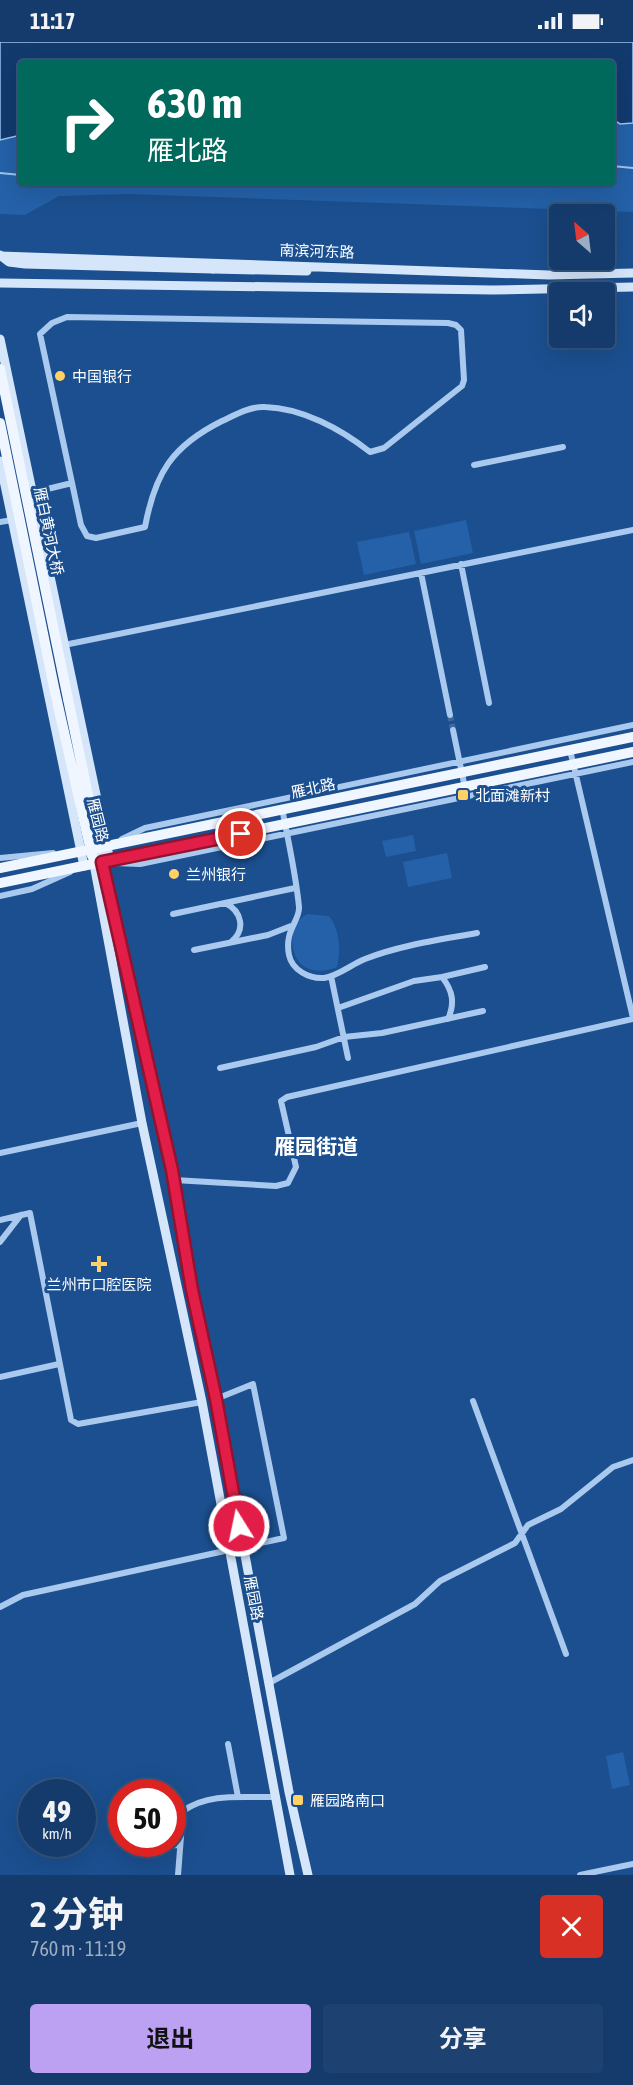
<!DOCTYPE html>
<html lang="zh">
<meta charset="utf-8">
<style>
:root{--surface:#143b6b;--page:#1d4271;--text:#f1f3f6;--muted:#9dadc1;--line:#33557e;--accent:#bca0f2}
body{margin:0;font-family:"Asap Condensed","Noto Sans SC",sans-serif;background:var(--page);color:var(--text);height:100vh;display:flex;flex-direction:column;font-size:22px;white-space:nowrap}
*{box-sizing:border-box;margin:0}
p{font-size:20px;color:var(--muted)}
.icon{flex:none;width:33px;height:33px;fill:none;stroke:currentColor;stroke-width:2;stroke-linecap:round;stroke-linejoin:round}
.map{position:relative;height:1833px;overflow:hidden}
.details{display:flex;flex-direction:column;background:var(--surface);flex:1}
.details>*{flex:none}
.hud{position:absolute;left:18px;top:18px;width:597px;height:126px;border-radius:6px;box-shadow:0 6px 24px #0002,0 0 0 2px var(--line);background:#00695c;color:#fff;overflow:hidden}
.needle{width:39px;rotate:332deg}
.buttons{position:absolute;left:549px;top:162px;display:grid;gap:12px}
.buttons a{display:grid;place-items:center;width:66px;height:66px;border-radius:6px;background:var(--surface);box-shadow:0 6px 24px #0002,0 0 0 2px var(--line);font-size:30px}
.speed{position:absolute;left:18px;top:1737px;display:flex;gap:12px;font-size:30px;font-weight:700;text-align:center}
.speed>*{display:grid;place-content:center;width:78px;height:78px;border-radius:50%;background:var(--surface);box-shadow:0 6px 24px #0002,0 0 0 2px var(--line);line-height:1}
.speed small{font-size:15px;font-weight:400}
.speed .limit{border:9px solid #d22;background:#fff;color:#111}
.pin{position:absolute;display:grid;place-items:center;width:51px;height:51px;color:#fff;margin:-26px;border:3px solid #fff;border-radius:50%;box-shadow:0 2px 6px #0007}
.me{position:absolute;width:66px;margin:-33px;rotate:350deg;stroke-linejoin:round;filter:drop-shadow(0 0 4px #0008)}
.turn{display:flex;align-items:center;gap:21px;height:126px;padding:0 30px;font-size:27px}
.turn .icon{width:78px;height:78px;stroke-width:2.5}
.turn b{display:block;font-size:42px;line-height:51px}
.round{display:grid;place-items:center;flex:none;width:63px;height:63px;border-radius:6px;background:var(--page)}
.headline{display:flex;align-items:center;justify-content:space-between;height:102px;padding:0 30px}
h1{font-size:36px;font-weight:700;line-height:45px}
.action{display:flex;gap:12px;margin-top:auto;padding:12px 30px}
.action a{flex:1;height:69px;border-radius:6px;background:var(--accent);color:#111;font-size:24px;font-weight:700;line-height:69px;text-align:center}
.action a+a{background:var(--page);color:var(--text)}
.status{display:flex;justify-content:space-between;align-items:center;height:42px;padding:0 30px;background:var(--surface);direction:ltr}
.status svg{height:16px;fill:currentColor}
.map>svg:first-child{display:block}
</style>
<div class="status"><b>11:17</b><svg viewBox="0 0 49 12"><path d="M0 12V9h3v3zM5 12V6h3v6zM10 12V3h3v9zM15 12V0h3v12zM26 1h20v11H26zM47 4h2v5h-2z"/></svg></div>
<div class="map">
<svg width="633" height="1833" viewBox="0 0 633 1833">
<rect width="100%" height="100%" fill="#1b4f8f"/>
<path fill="#2461a8" d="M612 77 620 82 633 81V170L128 152 59 154 25 173 0 172V98L21 93V141H612Z
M466 478 473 511 421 522 414 489Z
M409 490 416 522 364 533 357 500Z
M413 793 416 809 386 815 382 799Z
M447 811 452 836 408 845 403 820Z
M307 872 329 874C340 888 341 909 337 925 289 944 281 886 307 872Z
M623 1710 630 1743 612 1747 606 1714Z"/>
<path fill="#123a6d" stroke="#9cc4f0" stroke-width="1.5" d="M0 0H633V81L620 82 612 77V21H21V93L0 98Z"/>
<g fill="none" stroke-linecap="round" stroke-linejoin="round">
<path stroke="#9cc4f0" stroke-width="2" d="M612 124 633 126
M0 131 21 133"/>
<path stroke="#3d69a0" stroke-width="6" stroke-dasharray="6 3" stroke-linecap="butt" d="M450 673 453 688"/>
<path stroke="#a9c9ee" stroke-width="6" d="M474 423 563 405
M31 451 72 441 40 292 52 281 67 275 448 281 456 283 461 288 464 338 462 344 384 406 370 410C341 387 302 366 265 365 251 364 235 373 222 379 172 404 155 431 145 485L96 496 87 494 81 483 72 441
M0 480 12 478
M461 522 489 661
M421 531 450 673
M64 603 633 488
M453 688 465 746
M570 708 633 976
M282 766C288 798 296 833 299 865 300 879 284 888 289 913 292 928 309 937 324 936 338 934 352 922 365 917 401 903 439 898 477 891
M122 797 145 786 633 683
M0 816 53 811
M115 821 140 822 633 720
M0 854 32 847 70 830
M225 861C242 869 246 888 231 900
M173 872 295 846
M194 908 268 893 291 884
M331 934 348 1016
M442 935 485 925
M338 966 414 939 442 935C453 949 455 961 448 977
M220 1026 316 1005 344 995 382 991 483 969
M0 1111 142 1081
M174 1138 276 1144 288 1141 296 1125 281 1059 287 1055 633 977
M0 1178 30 1171 71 1378 78 1382 202 1360
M0 1200 21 1173
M0 1335 59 1322
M473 1359 566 1612
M0 1565 23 1553 284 1496 253 1342 216 1357
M269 1641 415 1562 440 1539 515 1501 528 1483 561 1467 613 1425 633 1418
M228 1702 238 1755
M124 1805 180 1803
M178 1833 183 1769C210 1750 244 1756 275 1755
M580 1833 633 1822"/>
<path stroke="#d6e6fa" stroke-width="9" d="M0 214 549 233 633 231
M213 227 307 229
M0 241 493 248 633 245
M0 297 110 819
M0 419 84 824
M99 806 172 1128 192 1248 216 1357 289 1750 308 1833
M94 822 142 1081 202 1360 290 1833"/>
<path stroke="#f0f6ff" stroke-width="10" d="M55 650 92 814
M68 657 99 806
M0 826 633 695
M0 841 633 710"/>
<path stroke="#d6e6fa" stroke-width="9" d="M0 213 9 220 25 222 213 227"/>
<path stroke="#f0f6ff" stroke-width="10" d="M0 327 68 657
M0 381 55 650"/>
</g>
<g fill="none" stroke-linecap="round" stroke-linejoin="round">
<defs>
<path id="route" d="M239 1484 216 1357 192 1248 172 1128 102 820 241 792"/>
</defs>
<use href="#route" stroke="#92132f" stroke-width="15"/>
<use href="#route" stroke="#e11d48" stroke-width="10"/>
</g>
<g fill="#ffd166" stroke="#1b4f8f" stroke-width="2">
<circle cx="60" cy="334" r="6"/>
<rect x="457" y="747" width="12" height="12" rx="3"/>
<circle cx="174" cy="832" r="6"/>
<path d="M96 1213h6v6h6v6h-6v6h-6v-6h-6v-6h6z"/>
<rect x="292" y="1752" width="12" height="12" rx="3"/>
</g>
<g text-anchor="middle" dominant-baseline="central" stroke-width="6" stroke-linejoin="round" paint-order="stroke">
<g font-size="15" fill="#fff" stroke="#1b4f8f">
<text transform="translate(317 209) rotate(2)">南滨河东路</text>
<text transform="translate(49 489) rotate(78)">雁白黄河大桥</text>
<text transform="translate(313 746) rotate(-12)">雁北路</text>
<text transform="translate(98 778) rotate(76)">雁园路</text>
<text transform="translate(254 1556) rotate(79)">雁园路</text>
</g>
<g font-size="15" fill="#fff" stroke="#1b4f8f" text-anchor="start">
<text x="72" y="334">中国银行</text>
<text x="475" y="753">北面滩新村</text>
<text x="186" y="832">兰州银行</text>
<text x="99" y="1242" text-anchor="middle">兰州市口腔医院</text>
<text x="310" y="1758">雁园路南口</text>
</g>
<g font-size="21" font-weight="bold" fill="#fff" stroke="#1b4f8f">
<text x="316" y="1104">雁园街道</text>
</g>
</g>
</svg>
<div class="buttons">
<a><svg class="needle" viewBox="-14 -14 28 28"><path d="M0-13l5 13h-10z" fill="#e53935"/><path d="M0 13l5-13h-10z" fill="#9dadc1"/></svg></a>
<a><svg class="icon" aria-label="sound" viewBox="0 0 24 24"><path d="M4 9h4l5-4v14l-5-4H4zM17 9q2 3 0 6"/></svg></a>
</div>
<div class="speed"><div>49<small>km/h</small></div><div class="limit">50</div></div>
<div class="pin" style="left:241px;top:792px;background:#d93025"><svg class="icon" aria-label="arrive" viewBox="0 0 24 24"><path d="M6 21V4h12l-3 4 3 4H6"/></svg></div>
<svg class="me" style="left:239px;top:1484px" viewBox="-20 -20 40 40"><circle r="17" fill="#e11d48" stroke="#fff" stroke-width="3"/><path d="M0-11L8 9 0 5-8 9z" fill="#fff"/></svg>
<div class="hud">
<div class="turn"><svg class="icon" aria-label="right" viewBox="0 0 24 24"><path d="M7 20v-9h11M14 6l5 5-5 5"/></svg><div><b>630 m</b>雁北路</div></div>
</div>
</div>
<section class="details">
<div class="headline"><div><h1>2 分钟</h1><p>760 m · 11:19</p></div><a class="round" style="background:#d93025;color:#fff"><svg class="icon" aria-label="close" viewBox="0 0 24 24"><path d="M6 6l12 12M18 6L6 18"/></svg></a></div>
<div class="action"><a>退出</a><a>分享</a></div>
</section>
